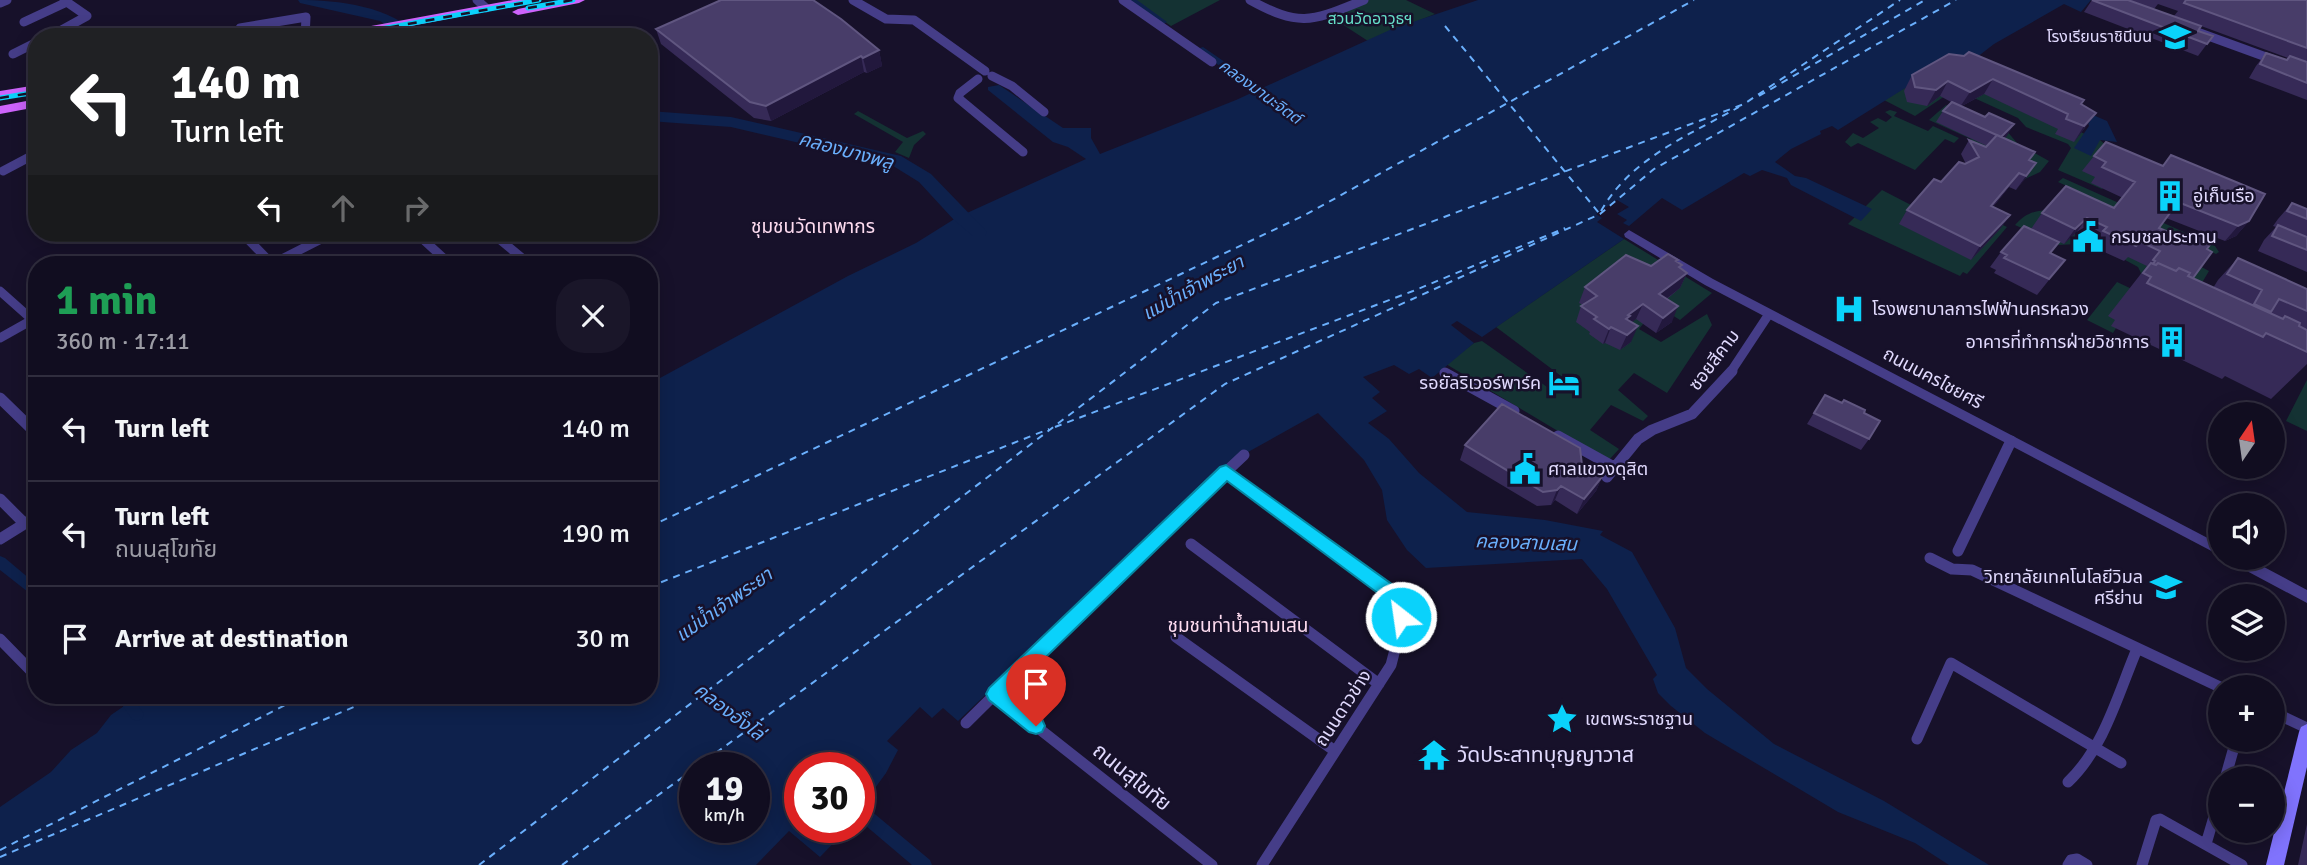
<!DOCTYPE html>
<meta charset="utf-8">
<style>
:root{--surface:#110d20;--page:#1a1629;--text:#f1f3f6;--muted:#9c9ca5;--line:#302d3e}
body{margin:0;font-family:Signika,"Noto Sans Thai",sans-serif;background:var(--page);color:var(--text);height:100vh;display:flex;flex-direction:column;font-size:26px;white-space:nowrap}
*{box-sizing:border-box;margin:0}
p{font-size:23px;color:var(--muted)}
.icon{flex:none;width:38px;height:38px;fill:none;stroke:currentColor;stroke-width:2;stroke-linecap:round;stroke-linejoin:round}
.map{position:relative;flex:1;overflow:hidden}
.drawer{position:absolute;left:28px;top:256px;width:630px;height:448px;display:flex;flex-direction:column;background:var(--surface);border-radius:28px;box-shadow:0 4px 18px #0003,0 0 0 2px var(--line)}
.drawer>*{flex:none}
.guide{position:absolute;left:28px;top:28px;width:630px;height:214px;border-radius:28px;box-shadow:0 4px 18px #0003,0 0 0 2px var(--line);background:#202124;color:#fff;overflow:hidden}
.needle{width:46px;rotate:13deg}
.controls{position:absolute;left:2208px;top:402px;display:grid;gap:14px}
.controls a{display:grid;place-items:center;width:77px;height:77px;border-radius:50%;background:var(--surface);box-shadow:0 4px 18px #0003,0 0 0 2px var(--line);font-size:35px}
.speed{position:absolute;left:679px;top:752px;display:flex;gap:14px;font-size:35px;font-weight:700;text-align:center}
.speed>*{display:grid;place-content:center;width:91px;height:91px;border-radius:50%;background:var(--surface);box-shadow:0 4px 18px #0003,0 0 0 2px var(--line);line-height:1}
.speed small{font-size:18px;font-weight:400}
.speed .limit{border:10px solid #d22;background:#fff;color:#111}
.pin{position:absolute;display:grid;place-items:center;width:60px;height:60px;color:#fff;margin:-72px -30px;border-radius:50% 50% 50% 0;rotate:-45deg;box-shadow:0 0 7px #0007}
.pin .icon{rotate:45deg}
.me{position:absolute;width:77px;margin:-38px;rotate:330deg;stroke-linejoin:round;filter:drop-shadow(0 0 5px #0008)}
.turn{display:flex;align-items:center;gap:24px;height:147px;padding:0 28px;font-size:32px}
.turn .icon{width:91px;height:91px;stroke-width:2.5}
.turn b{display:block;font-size:49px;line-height:60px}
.lanes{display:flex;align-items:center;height:66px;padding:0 28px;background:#0003;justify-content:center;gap:35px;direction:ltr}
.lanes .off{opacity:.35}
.round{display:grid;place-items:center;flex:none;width:74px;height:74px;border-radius:28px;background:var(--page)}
.summary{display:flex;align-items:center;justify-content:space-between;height:119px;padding:0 28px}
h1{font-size:42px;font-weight:800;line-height:52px;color:#1e9e55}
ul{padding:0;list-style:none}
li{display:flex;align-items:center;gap:21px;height:105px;padding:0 28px;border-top:2px solid var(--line)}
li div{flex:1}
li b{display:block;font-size:26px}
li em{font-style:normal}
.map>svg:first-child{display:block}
</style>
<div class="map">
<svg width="2307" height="865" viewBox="0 0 2307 865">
<rect width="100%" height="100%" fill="#17112a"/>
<path fill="#143233" d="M1133 0H1220L1171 26Z
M1365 0H1406L1435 14 1368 41 1328 15Z
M1916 81 1945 96 1915 116 1884 100Z
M1980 91 2100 140 2108 147 2118 170 2102 189 2058 170 2071 148 2068 144 2026 127 2018 118 1972 97Z
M1946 105 2006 130 2017 143 2049 161 2040 172 2025 179 1969 143 1971 139 1929 120Z
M1890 110 1897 112 1894 116 1928 131 1933 126 1959 138 1954 143 1945 139 1915 170 1858 143 1851 147 1845 142 1853 133 1863 138 1879 128 1870 122 1878 118 1886 122 1892 117 1885 112Z
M858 111 907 138 923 131 926 134 914 145 909 158 895 152 903 142 854 114Z
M2063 178 2215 246 2219 252 2216 254 2058 182Z
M1925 188 2007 227 1967 274 1963 272 1960 276 1848 224 1882 190 1911 205Z
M2047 210 2194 263 2209 271 2191 301 2138 283 2141 273 2138 267 2094 243 2059 245 2015 225C2025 214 2033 211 2047 210Z
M1624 239 1712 293 1680 320 1664 310 1643 324 1639 329 1661 342 1707 314 1712 325 1667 393 1634 373 1618 390 1648 416 1643 421 1611 405 1590 430 1619 449 1608 461 1446 364 1474 343 1482 341 1550 389 1565 379 1496 327Z
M2117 282 2287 362 2126 312 2113 333 2087 320Z
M2307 380V431L2286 421Z"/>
<path fill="#0e214c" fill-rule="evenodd" d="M1478 0H2091L2081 12 2064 4 1994 44 1972 61 1974 64 2107 121 2117 142 2100 140 2091 156 2074 148 2089 126 2088 123 1934 70 1838 130 1832 126 1820 131 1821 134 1791 149 1775 162 1795 176 1806 178 1872 209 1861 221 1791 185 1787 178 1762 170 1750 176 1744 173 1682 210 1662 198 1629 226 1623 223 1627 220 1617 214 1629 207 1617 200 1596 214 1602 218 1597 222 1624 239 1482 337 1457 321 1451 325 1474 343 1432 378 1419 369 1409 374 1394 365 1363 377 1380 392 1372 398 1387 411 1368 423 1389 439 1419 473 1467 512 1545 520 1603 531 1600 535 1632 552 1675 628 1686 668 1707 689 1774 744 1884 801 1989 865H1949L1915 843 1838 812 1705 733 1671 706 1658 693 1653 679 1657 675 1607 589 1582 559 1426 568 1407 550 1387 520 1382 490 1364 460 1318 413 1248 452 1132 555 958 721 943 708 932 718 920 707 887 741 898 750 886 773 859 810V768H800V828H848L820 857 789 831 756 865H0V807L51 772 71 750 97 733 111 715 140 695H649V384L848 276 916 243 956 218 1086 159 1068 147 1053 142 988 90V87L999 85 1063 128H1091V138L1100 154 1236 100 1392 29ZM695 768H754V828H695Z"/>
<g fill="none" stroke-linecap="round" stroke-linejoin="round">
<path fill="#0e214c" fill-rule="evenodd" d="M1127 0H1137L1167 22 1162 25 1159 24Z
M1203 47 1274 96V100H1268L1200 52V48Z
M0 556 5 558 37 585V599L0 570Z
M115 695H131L144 714 142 719 137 721 132 719Z
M859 803 864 805 930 860 932 865H912L859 820Z"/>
<path fill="#0e214c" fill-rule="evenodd" d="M298 0C338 0 392 6 420 37H403L380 21 300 3Z
M649 111 731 117 901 156 931 174 987 232 985 236H973L954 220 919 182 890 164 731 127 649 121Z"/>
<path stroke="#6aaffc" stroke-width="2" stroke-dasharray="7 6" stroke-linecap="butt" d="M1445 26 1599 213
M1759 96 1925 0
M1601 211C1630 159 1689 135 1739 107
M1055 427 1413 291 1565 228
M649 527 1305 215 1694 0
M649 587 1049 429
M695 768 1225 384 1600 214 1654 169 1956 0
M0 850 305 695
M0 857 382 695
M479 865 1216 303 1744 104 1900 0
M562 865 694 769"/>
<path stroke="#453d88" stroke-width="9" d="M477 0 486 8
M853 0 886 19 914 20 985 71
M1123 0 1212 62
M1250 0C1301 28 1312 21 1364 0
M0 3 7 0
M24 22 67 2
M240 28 306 17 305 37
M2200 33 2277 61
M49 37 87 16 64 0
M13 54 37 42
M992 76 1012 86 1044 112
M978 79 960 93 958 98 1023 152
M3 171 37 153
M242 233 272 264
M416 233 450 264
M492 233 522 258
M425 241 439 233
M272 264 333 233
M0 291 37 324
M0 338 32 320
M1730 373 1769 314"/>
<path stroke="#453d88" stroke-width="11" d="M1445 373 1514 411
M0 398 37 434
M1558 436 1614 467
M1226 471 1394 596 1399 614 1400 630 1391 665 1262 865
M1607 477 1638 439 1652 430 1692 414 1732 371
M0 499 25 524
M0 539 37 516
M1191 544 1379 684
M1958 551 2011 441
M1930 558 1952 569 1972 570 2222 688
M1176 637 1335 751
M0 639 37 677
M995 694 1212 865
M2273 712 2307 728
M966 723 1103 587 1244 455
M1917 739 1951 663 2121 763
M2225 779 2236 740
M2068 782C2104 748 2118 694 2137 649
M2206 844 2221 793
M2068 865 2071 860 2077 859 2087 865
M2142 865 2156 820 2160 819 2242 865"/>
<path fill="#453d88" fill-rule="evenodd" d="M1629 230 1713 279 2221 545V556L1705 285 1625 237 1624 234Z
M2229 558H2247L2307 590V603L2230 562Z"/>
<path fill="#8073fd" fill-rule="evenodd" d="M2307 724V767L2284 865H2266L2299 732 2301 727Z"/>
<path fill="#cd63fc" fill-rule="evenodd" d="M513 0H537L531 3 353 37H327L333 33Z
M562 0H585L579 3 518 15 512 12 518 9Z
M37 85V93L0 99V91Z
M37 99V107L0 114V106Z"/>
<defs>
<path id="rail" d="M528 8 573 0
M337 37 539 0
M0 98 37 92"/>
</defs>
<use href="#rail" stroke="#0ad2fb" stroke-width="5"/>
<use href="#rail" stroke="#17112a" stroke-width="2.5" stroke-dasharray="9" stroke-linecap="butt"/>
</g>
<path fill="#362a57" d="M2092 0 2198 31 2213 36 2198 56 2084 12Z
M2129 0H2307V100L2249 78 2256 66 2266 53 2287 60 2288 58 2174 16 2178 11 2158 4 2154 9Z
M656 29 879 50 882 66 867 73 864 72 771 121 754 118 661 44Z
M1949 54 2081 104 2096 113 2074 142 2055 134 2058 129 1984 94 1962 106 1985 117 2014 124 2004 138 2030 161 2036 163 2016 190 2009 187 1993 207 2010 215 2000 229 1971 260 1899 224 1907 210 1941 182 1966 164 1961 154 1969 140 1986 147 1987 146 1936 122 1943 111 1951 102 1940 96 1927 106 1907 102 1904 91 1912 75Z
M2094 156 2249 221 2236 236 2225 241 2166 218 2159 228 2186 240 2192 233 2207 249 2193 278 2213 288 2218 280 2238 258 2307 289V364L2271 399 2225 376 2222 379 2111 326 2115 320 2108 316 2147 266 2128 257 2124 261 2091 246 2094 242 2076 233 2064 244 2031 229 2042 213 2114 208 2123 198 2091 183 2095 177 2082 171Z
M2292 203 2307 209V272L2258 251 2264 240 2276 227 2273 226 2278 219Z
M2059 242 2051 253 2053 275 2037 295 1994 273 1996 270 1990 267 2001 252Z
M1678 260 1677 262 1682 265 1680 268 1687 273 1680 288 1667 299 1672 322 1656 333 1636 319 1632 322 1631 342 1620 350 1605 343 1603 344 1589 334 1590 332 1576 322 1581 306 1583 305 1579 303 1585 287 1651 266Z
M1825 395 1869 439 1861 450 1807 424Z
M1465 445 1582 465 1602 477 1596 491 1577 514 1555 500 1551 505 1537 506 1460 460Z
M2307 824V865H2298Z"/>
<path fill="#22183d" d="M879 50 882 66 867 73 863 58Z
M861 56 864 72 771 121 766 106Z
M1993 79 1984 94 1960 107 1970 92Z
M1948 81 1940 96 1927 106 1936 90Z
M2096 113 2085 128 2074 142 2084 126Z
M2014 124 2007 136 1994 149 2001 137Z
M2036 163 2027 177 2016 190 2026 176Z
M2019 173 2009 187 1982 220 1991 206Z
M2010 215 2000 229 1971 260 1980 246Z
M2087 218 2076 233 2064 244 2075 229Z
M2249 221 2236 236 2225 241 2238 226Z
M1687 273 1680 288 1653 309 1659 294Z
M1643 304 1636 319 1626 327 1628 315Z
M1678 306 1672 322 1656 333 1663 318Z
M1638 326 1631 342 1620 350 1627 335Z
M1611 327 1605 343 1603 344 1609 329Z
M1602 477 1596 491 1577 514 1584 499Z
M1561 486 1555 500 1551 505 1557 490Z"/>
<path fill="#483d69" stroke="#605680" stroke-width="2" d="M721 0H813L841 19 879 50 863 58 861 56 766 106 750 102 656 29Z
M2092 0H2128L2201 26 2198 31 2213 36 2207 44Z
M2186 0H2307V48L2184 3Z
M1969 52 2084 100 2081 104 2096 113 2084 126 2066 119 2068 114 1993 79 1970 92 1948 81 1936 90 1915 87 1912 75 1949 54 1964 56Z
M2266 53 2287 60 2290 56 2307 62V83L2260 64Z
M1952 102 1985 117 1989 113 2014 124 2001 137 1943 111Z
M1997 135 2035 152 2029 160 2036 163 2026 176 2019 173 1991 206 2010 215 1980 246 1907 210 1934 179 1941 182 1959 162 1965 164 1979 157 1969 140 1986 147Z
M2106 142 2163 166 2171 155 2265 194 2249 221 2238 226 2178 202 2159 228 2187 240 2192 233 2212 242 2207 249 2212 252 2193 278 2188 276 2190 273 2179 268 2176 271 2158 263 2156 265 2153 264 2155 261 2153 260 2160 251 2141 242 2136 246 2103 231 2107 227 2087 218 2075 229 2042 213 2066 186 2114 208 2135 182 2102 167 2106 162 2094 156Z
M2292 203 2307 209V219L2287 211Z
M2278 225 2307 237V250L2272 236Z
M2024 226 2059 242 2050 253 2065 260 2049 279 2004 258 2007 255 2001 252Z
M1668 254 1678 260 1676 261 1682 265 1679 267 1687 273 1659 294 1678 306 1663 318 1643 304 1628 315 1630 316 1626 319 1638 326 1627 335 1611 327 1609 329 1594 319 1597 317 1581 306 1597 296 1585 287 1626 255 1651 266Z
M2238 258 2307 289V311L2279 299 2271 312 2254 304 2262 290 2227 274Z
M2151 263 2156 265 2158 263 2176 271 2179 268 2190 273 2188 276 2283 319 2285 316 2300 323 2299 326 2307 330V352L2266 333 2263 337 2147 283 2151 277 2143 273Z
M1825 395 1842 403 1844 400 1865 410 1864 413 1880 421 1869 439 1814 413Z
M1502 404 1580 448 1582 465 1602 477 1584 499 1561 486 1557 490 1543 492 1465 445Z"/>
<path fill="#0ad2fb" stroke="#0688a3" stroke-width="2" d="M1226 465 1400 590 1410 617 1407 623 1401 625 1395 623 1387 600 1227 481 1009 693 1042 719 1045 726 1042 732 1036 734 1029 732 989 700 986 694 989 688 1220 467Z"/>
<defs>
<symbol id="school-bare" viewBox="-9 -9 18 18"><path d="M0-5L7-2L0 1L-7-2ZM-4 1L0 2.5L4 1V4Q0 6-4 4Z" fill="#0ad2fb" stroke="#17112a" stroke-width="2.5" paint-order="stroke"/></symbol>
<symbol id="building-bare" viewBox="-9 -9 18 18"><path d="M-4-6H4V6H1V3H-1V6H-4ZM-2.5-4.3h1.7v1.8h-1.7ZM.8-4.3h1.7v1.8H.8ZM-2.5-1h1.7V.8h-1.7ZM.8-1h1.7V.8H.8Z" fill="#0ad2fb" stroke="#17112a" stroke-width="2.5" paint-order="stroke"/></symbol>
<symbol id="civic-bare" viewBox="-9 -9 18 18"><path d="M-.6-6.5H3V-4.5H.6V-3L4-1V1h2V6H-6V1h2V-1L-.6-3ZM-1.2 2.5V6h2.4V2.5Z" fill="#0ad2fb" stroke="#17112a" stroke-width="2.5" paint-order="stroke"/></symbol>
<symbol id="hospital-bare" viewBox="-9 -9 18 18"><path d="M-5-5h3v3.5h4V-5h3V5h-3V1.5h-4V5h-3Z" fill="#0ad2fb" stroke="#17112a" stroke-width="2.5" paint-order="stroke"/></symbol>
<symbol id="hotel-bare" viewBox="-9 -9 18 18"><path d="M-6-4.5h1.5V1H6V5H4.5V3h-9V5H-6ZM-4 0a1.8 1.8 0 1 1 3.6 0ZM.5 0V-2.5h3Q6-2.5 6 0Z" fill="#0ad2fb" stroke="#17112a" stroke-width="2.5" paint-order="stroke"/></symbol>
<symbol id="university-bare" viewBox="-9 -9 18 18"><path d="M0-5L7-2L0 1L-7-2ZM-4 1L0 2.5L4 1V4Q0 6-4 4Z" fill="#0ad2fb" stroke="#17112a" stroke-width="2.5" paint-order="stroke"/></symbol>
<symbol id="sight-bare" viewBox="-9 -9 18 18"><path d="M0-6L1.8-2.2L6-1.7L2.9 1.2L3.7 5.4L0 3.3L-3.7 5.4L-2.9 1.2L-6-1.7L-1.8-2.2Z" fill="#0ad2fb" stroke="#17112a" stroke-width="2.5" paint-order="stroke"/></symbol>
<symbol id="temple-bare" viewBox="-9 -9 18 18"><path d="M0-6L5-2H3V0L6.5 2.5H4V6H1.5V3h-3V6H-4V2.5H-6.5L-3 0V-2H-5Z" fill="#0ad2fb" stroke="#17112a" stroke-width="2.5" paint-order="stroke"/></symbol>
</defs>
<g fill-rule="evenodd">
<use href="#school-bare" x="2153" y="15" width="44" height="44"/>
<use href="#building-bare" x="2148" y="174" width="44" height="44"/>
<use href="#civic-bare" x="2066" y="215" width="44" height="44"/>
<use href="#hospital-bare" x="1827" y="287" width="44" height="44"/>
<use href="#building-bare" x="2150" y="320" width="44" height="44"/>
<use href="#hotel-bare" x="1542" y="361" width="44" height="44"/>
<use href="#civic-bare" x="1503" y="447" width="44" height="44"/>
<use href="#university-bare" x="2144" y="565" width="44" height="44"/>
<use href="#sight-bare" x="1540" y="697" width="44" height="44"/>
<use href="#temple-bare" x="1412" y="733" width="44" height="44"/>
</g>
<g text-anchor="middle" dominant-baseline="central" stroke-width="5" stroke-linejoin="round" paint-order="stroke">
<g font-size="16" fill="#66dfc9" stroke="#17112a">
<text x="1370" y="19">สวนวัดอาวุธฯ</text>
</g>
<g font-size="16" fill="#e1dafe" stroke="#17112a" text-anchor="end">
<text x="2152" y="37">โรงเรียนราชินีบน</text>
</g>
<g font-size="16" font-style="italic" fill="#6aaffc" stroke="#17112a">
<text transform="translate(1260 92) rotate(36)">คลองมานะจิตต์</text>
</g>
<g font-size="18" fill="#e1dafe" stroke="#17112a" text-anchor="start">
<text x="2193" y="196">อู่เก็บเรือ</text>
<text x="2111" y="237">กรมชลประทาน</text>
<text x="1872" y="309">โรงพยาบาลการไฟฟ้านครหลวง</text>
<text x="2149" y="342" text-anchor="end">อาคารที่ทำการฝ่ายวิชาการ</text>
<text x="1541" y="383" text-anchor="end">รอยัลริเวอร์พาร์ค</text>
<text x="1548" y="469">ศาลแขวงดุสิต</text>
<text x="2143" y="577" text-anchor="end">วิทยาลัยเทคโนโลยีวิมล<tspan x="2143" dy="21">ศรีย่าน</tspan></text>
<text x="1585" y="719">เขตพระราชฐาน</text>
</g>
<g font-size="18" fill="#e1dafe" stroke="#17112a">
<text transform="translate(1714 360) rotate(-53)">ซอยสีคาม</text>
<text transform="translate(1933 378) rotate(28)">ถนนนครไชยศรี</text>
<text transform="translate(1343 708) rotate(-57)">ถนนดาวข่าง</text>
</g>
<g font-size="19" font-style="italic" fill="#6aaffc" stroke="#17112a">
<text transform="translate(846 151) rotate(15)">คลองบางพลู</text>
<text transform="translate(1193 288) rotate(-29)">แม่น้ำเจ้าพระยา</text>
<text transform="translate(1526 543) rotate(2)">คลองสามเสน</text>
<text transform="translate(724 605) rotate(-35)">แม่น้ำเจ้าพระยา</text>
<text transform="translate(729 712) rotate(37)">คลองอั๊งโล่</text>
</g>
<g font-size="19" fill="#fedcf0" stroke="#17112a">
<text x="813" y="227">ชุมชนวัดเทพากร</text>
<text x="1238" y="626">ชุมชนท่าน้ำสามเสน</text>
</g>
<g font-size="21" fill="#e1dafe" stroke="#17112a" text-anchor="start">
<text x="1457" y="755">วัดประสาทบุญญาวาส</text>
</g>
<g font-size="21" fill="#e1dafe" stroke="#17112a">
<text transform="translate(1132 777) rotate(39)">ถนนสุโขทัย</text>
</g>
</g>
</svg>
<div class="controls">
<a><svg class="needle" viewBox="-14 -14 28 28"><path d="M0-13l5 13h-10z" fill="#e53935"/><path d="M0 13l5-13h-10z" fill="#9c9ca5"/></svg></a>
<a><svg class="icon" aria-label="sound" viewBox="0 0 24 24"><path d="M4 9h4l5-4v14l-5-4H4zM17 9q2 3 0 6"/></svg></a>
<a><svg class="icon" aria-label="layers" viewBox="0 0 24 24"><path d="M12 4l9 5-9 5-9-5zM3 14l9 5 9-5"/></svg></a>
<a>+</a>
<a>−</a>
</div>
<div class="speed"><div>19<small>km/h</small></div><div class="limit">30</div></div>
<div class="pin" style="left:1036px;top:726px;background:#d93025"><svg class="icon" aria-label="arrive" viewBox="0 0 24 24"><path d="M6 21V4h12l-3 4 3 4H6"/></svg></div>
<svg class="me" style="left:1401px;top:617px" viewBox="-20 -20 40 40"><circle r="17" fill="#0ad2fb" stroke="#fff" stroke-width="3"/><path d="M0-11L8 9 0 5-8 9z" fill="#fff"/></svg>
<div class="guide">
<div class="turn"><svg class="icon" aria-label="left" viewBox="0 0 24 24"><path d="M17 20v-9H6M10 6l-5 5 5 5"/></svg><div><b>140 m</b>Turn left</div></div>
<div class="lanes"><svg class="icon" aria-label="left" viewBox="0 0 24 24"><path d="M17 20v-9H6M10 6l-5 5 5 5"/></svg><svg class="icon off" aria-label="ahead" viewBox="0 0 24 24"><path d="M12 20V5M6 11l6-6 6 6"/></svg><svg class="icon off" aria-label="right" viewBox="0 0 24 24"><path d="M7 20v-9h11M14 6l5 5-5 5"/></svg></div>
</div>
<section class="drawer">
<div class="summary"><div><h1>1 min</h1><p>360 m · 17:11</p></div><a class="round"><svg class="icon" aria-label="close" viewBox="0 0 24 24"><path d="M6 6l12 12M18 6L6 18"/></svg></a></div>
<ul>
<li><svg class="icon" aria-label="left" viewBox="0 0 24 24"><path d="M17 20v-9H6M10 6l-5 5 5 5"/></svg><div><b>Turn left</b></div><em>140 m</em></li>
<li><svg class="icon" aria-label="left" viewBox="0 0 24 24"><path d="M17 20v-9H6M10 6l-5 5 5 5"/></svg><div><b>Turn left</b><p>ถนนสุโขทัย</p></div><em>190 m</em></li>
<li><svg class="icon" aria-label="arrive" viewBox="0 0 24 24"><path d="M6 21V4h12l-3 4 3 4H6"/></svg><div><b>Arrive at destination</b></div><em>30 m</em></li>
</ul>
</section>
</div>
